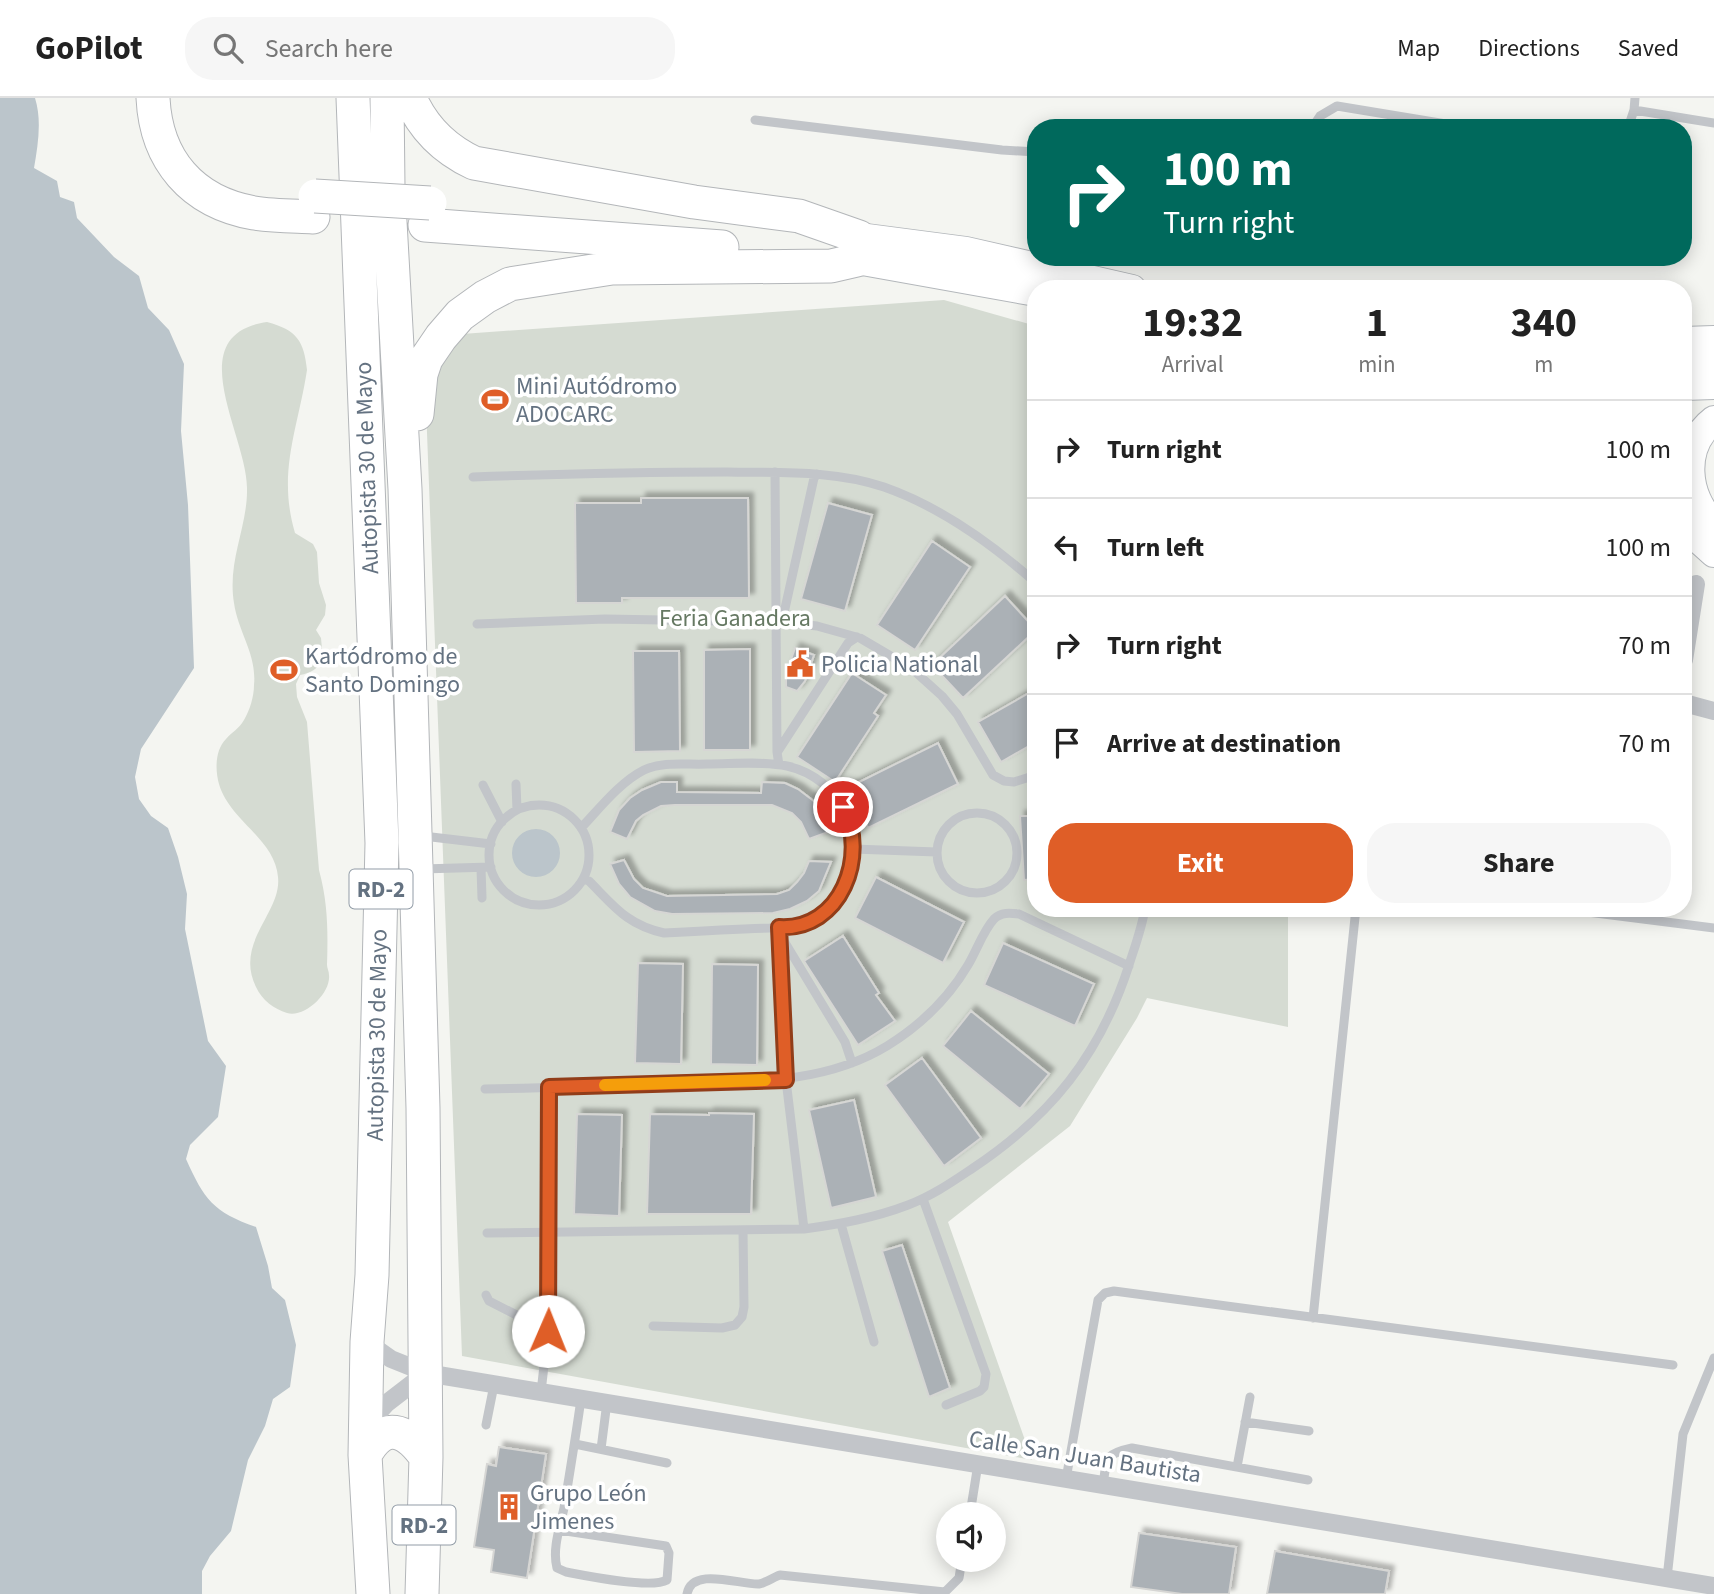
<!DOCTYPE html>
<meta charset="utf-8">
<style>
:root{--surface:#fff;--page:#f6f6f6;--text:#222;--muted:#767676;--line:#e0e0e0;--accent:#df5e27}
body{margin:0;font-family:"Source Sans 3",sans-serif;background:var(--page);color:var(--text);height:100vh;display:flex;flex-direction:column;font-size:26px;white-space:nowrap}
*{box-sizing:border-box;margin:0}
p{font-size:23px;color:var(--muted)}
.icon{flex:none;width:38px;height:38px;fill:none;stroke:currentColor;stroke-width:2;stroke-linecap:round;stroke-linejoin:round}
.map{position:relative;flex:1;overflow:hidden}
.drawer{position:absolute;left:1027px;top:182px;width:665px;height:637px;display:flex;flex-direction:column;background:var(--surface);border-radius:28px;box-shadow:0 4px 18px #0003}
.drawer>*{flex:none}
.hud{position:absolute;left:1027px;top:21px;width:665px;height:147px;border-radius:28px;box-shadow:0 4px 18px #0003;background:#00695c;color:#fff;overflow:hidden}
.buttons{position:absolute;left:936px;top:1404px;display:grid;gap:14px}
.buttons a{display:grid;place-items:center;width:70px;height:70px;border-radius:50%;background:var(--surface);box-shadow:0 4px 18px #0003;font-size:35px}
.pin{position:absolute;display:grid;place-items:center;width:60px;height:60px;color:#fff;margin:-30px;border:4px solid #fff;border-radius:50%;box-shadow:0 2px 7px #0007}
.me{position:absolute;width:77px;margin:-38px;rotate:1deg;stroke-linejoin:round;filter:drop-shadow(0 0 5px #0008)}
.turn{display:flex;align-items:center;gap:24px;height:147px;padding:0 21px;font-size:32px}
.turn .icon{width:91px;height:91px;stroke-width:2.5}
.turn b{display:block;font-size:49px;line-height:60px}
.eta{display:flex;justify-content:space-evenly;align-items:center;height:119px;text-align:center}
.eta b{font-size:42px;font-weight:700;line-height:49px}
.cta{display:flex;gap:14px;margin-top:auto;padding:14px 21px}
.cta a{flex:1;height:80px;border-radius:28px;background:var(--accent);color:#fff;font-size:28px;font-weight:700;line-height:80px;text-align:center}
.cta a+a{background:var(--page);color:var(--text)}
ul{padding:0;list-style:none}
li{display:flex;align-items:center;gap:21px;height:98px;padding:0 21px;border-top:2px solid var(--line)}
li div{flex:1}
li b{display:block;font-size:26px}
li em{font-style:normal}
header{display:flex;align-items:center;gap:42px;box-sizing:border-box;height:98px;padding:0 35px;background:var(--surface);border-bottom:2px solid var(--line)}
header strong{font-size:33px}
nav{display:flex;gap:38px;margin-inline-start:auto;font-size:24px}
.search{width:490px;height:63px;background:var(--page);display:flex;align-items:center;gap:18px;box-sizing:border-box;padding:0 24px;border-radius:28px;color:var(--muted);font-size:26px}
.map>svg:first-child{display:block}
</style>
<header>
<strong>GoPilot</strong>
<div class="search"><svg class="icon" aria-label="search" viewBox="0 0 24 24"><circle cx="10" cy="10" r="6"/><path d="M15 15l6 6"/></svg>Search here</div>
<nav><a>Map</a><a>Directions</a><a>Saved</a></nav>
</header>
<div class="map">
<svg width="1714" height="1496" viewBox="0 0 1714 1496">
<defs>
<filter id="shadow"><feDropShadow dx="5" dy="-5" stdDeviation="2" flood-color="#0004"/></filter>
</defs>
<rect width="100%" height="100%" fill="#f4f5f1"/>
<path fill="#d5dbd2" d="M944 202 1036 228V810H1288V929L1147 900 1137 920 1070 1028 948 1124 1032 1362 462 1258 425 282 462 236Z
M267 224C297 232 304 243 307 272 298 331 277 374 295 435L313 446 317 454 319 485 326 507 325 517 316 532 321 540 323 562C317 571 311 575 300 577L296 586 297 599 307 624 319 772C328 805 328 834 327 867 327 870 329 873 329 877 331 895 305 920 287 915 274 911 262 902 256 889 234 844 282 815 278 779 275 741 229 722 219 686 215 672 215 652 226 641 232 634 239 631 244 622 250 612 254 598 254 587 257 556 238 534 234 505 227 463 248 428 247 390 247 337 179 237 267 224Z"/>
<path fill="#bbc5cb" d="M0 0H35C42 22 38 47 34 70L57 83 60 99 74 104 77 120 114 159 139 178 148 210 169 232 184 266 181 333 188 407 194 570 141 651 135 679 139 701 151 718 168 730 178 759 187 796 185 831 208 943 226 968 218 1019 190 1047 186 1061C204 1101 213 1114 256 1129L268 1168 272 1190 285 1202 296 1247 290 1289 273 1301 265 1328 248 1362 231 1433 210 1458 202 1473V1496H0Z
M512 755a24 24 0 1 1 48 0a24 24 0 1 1-48 0Z"/>
<path fill="#abb1b6" stroke="#d6d6d4" stroke-width="2" filter="url(#shadow)" d="M641 400H748L749 500H622V505H576L575 405H641Z
M828 405 872 417 845 513 801 501Z
M932 443 970 469 915 552 877 527Z
M1005 498 1036 532 963 600 932 567Z
M795 550 814 557 805 583 797 593 786 589V576Z
M750 551V652H704V552Z
M633 553H679L680 653 634 654Z
M852 575 886 597 874 615 878 618 835 684 797 659Z
M1036 591V644L1001 664 978 624Z
M938 645 958 686 868 730 849 689Z
M661 684H677V694L761 695 762 684 785 685 798 691 815 704 823 714 831 733 809 741 801 724 792 715 772 707H675L661 708 643 717 636 723 627 741 610 734 619 712 630 700 642 692Z
M1020 718H1036V781L1024 782Z
M624 762 634 781 643 790 667 798 777 796 789 792 797 784 804 775 809 763 831 764 819 793 807 803 790 811 773 815 672 816 655 813 630 799 619 786 610 766Z
M876 779 964 824 943 865 855 820Z
M843 838 879 895 876 897 895 923 858 947 804 863Z
M1003 845 1094 886 1075 928 984 887Z
M638 865 683 866 681 966 635 965Z
M712 866 758 867 757 967 711 966Z
M971 913 1049 976 1020 1011 943 948Z
M922 960 981 1040 944 1068 885 987Z
M854 1002 876 1099 831 1110 809 1012Z
M709 1015 754 1016 751 1116H647L650 1016 709 1017Z
M577 1016 622 1017 619 1118 574 1116Z
M902 1147 950 1290 929 1299 882 1153Z
M499 1349 546 1356 527 1480 491 1474 494 1452 474 1449 487 1366 496 1368Z
M1139 1435 1236 1449 1229 1496H1182L1131 1489Z
M1275 1453 1389 1473 1385 1496H1267Z"/>
<g fill="none" stroke-linecap="round" stroke-linejoin="round">
<defs>
<path id="primary" d="M859 139 966 153 1132 191
M857 162 1036 194
M1684 243 1714 242
M1684 263H1714
M1684 288 1714 287
M1714 322C1680 348 1685 399 1714 426
M1684 422 1694 437 1714 455"/>
<path id="highway" d="M153 0C156 62 192 104 254 115 273 118 294 118 313 119
M353 0 382 745 372 1177 367 1244 365 1357 373 1496
M387 0 388 88 405 391 423 1010 426 1359 422 1496
M410 0C423 30 444 51 474 65L694 104 799 118 859 139
M425 127 722 149
M417 316 421 276 426 261 441 239 460 217 485 199 510 186 612 170 831 168 857 162
M365 1357C384 1322 406 1331 426 1359"/>
</defs>
<use href="#primary" stroke="#b3b7bb" stroke-width="30"/>
<use href="#highway" stroke="#b3b6b9" stroke-width="35"/>
<path stroke="#c2c5c9" stroke-width="9" d="M1635 0 1634 12 1714 25
M755 22 1002 52 1036 54
M1312 30 1320 18 1337 8 1470 30
M1628 30 1634 12
M775 374 777 654 779 667
M473 379C558 376 642 374 727 374 780 375 834 372 884 389 941 409 991 445 1036 485
M782 524 814 380 817 376
M477 526 605 521 782 524 817 528 860 540 911 570 942 598 957 616 993 677 1004 683 1014 684 1036 677
M778 653 848 545 857 539
M516 686 517 712
M483 687 502 724
M489 757a50 50 0 1 1 100 0a50 50 0 1 1-100 0Z
M937 755a40 40 0 1 1 80 0a40 40 0 1 1-80 0Z
M581 730C599 711 620 684 644 672 663 663 687 667 707 666 733 666 762 663 787 668 841 680 870 740 843 789 834 806 821 822 802 828 792 832 781 829 770 830 735 831 699 833 664 835 627 827 614 808 589 783L583 781
M423 738 491 746
M853 751 937 754
M481 770 482 800
M422 771 491 769
M1556 810 1714 830
M779 829 786 982 804 1131
M781 838 845 944 852 965
M485 991C545 990 605 988 665 986 740 983 820 989 887 948 921 927 948 901 968 867 977 852 983 833 994 821 1001 814 1010 815 1019 816L1129 868
M923 1101 986 1276 984 1289 980 1293 946 1307
M841 1126 874 1244
M487 1135 804 1131C840 1126 874 1120 908 1107 932 1098 952 1084 973 1070 1051 1018 1100 957 1129 867 1135 848 1142 830 1145 810
M486 1197 489 1203 548 1233 549 989
M1313 1220 1356 810
M653 1228 722 1230 735 1227 742 1219 744 1209 743 1132
M541 1294 548 1233
M1245 1324 1309 1333
M486 1327 494 1287
M575 1346 667 1365
M601 1351 607 1304
M1237 1369 1250 1299
M1066 1381 1098 1202 1105 1195 1114 1193 1673 1267
M1103 1387C1107 1360 1104 1356 1132 1350L1308 1382
M970 1416 978 1366
M559 1432 666 1448 669 1455 667 1482C651 1491 587 1478 566 1474L557 1470C552 1451 560 1429 564 1410 570 1373 576 1337 581 1301
M1667 1480 1683 1336 1714 1260
M687 1496C692 1468 740 1487 759 1486 765 1485 774 1479 780 1477L945 1494 959 1480 962 1461"/>
<path stroke="#c2c5c9" stroke-width="18" d="M1684 562 1696 486
M1684 605 1714 613
M367 1244 391 1261 426 1275 1714 1488
M368 1326 387 1305 426 1275"/>
<use href="#primary" stroke="#fff" stroke-width="28"/>
<use href="#highway" stroke="#fff" stroke-width="33"/>
<defs>
<path id="highway-bridge" d="M315 98 430 105"/>
</defs>
<use href="#highway-bridge" stroke="#b3b6b9" stroke-width="35" stroke-linecap="butt"/>
<use href="#highway-bridge" stroke="#fff" stroke-width="33"/>
</g>
<g fill="none" stroke-linecap="round" stroke-linejoin="round">
<defs>
<path id="route" d="M548 1233 549 989 786 982 779 829C841 833 869 757 843 709"/>
</defs>
<use href="#route" stroke="#913d19" stroke-width="18"/>
<use href="#route" stroke="#df5e27" stroke-width="12"/>
<path stroke="#f59e0b" stroke-width="12" d="M605 987 765 982"/>
</g>
<defs>
<symbol id="stadium-bare" viewBox="-9 -9 18 18"><path d="M0-5a6.5 5 0 1 0 0 10a6.5 5 0 1 0 0-10ZM-3.5-1.8h7v3.6h-7Z" fill="#df5e27" stroke="#fff" stroke-width="2.5" paint-order="stroke"/></symbol>
<symbol id="civic-bare" viewBox="-9 -9 18 18"><path d="M-.6-6.5H3V-4.5H.6V-3L4-1V1h2V6H-6V1h2V-1L-.6-3ZM-1.2 2.5V6h2.4V2.5Z" fill="#df5e27" stroke="#fff" stroke-width="2.5" paint-order="stroke"/></symbol>
<symbol id="building-bare" viewBox="-9 -9 18 18"><path d="M-4-6H4V6H1V3H-1V6H-4ZM-2.5-4.3h1.7v1.8h-1.7ZM.8-4.3h1.7v1.8H.8ZM-2.5-1h1.7V.8h-1.7ZM.8-1h1.7V.8H.8Z" fill="#df5e27" stroke="#fff" stroke-width="2.5" paint-order="stroke"/></symbol>
</defs>
<g fill-rule="evenodd">
<use href="#stadium-bare" x="476" y="283" width="38" height="38"/>
<use href="#civic-bare" x="781" y="547" width="38" height="38"/>
<use href="#stadium-bare" x="265" y="553" width="38" height="38"/>
<use href="#building-bare" x="490" y="1390" width="38" height="38"/>
</g>
<g text-anchor="middle" dominant-baseline="central" stroke-width="7" stroke-linejoin="round" paint-order="stroke">
<g fill="#fff" stroke="#929ca7" stroke-width="2">
<rect x="349.5" y="771.5" width="63" height="39" rx="5"/>
<rect x="392.5" y="1407.5" width="63" height="39" rx="5"/>
</g>
<g font-size="23" font-weight="bold" fill="#647281">
<text x="381" y="791">RD-2</text>
<text x="424" y="1427">RD-2</text>
</g>
<g font-size="24" fill="#647281" stroke="#fff" text-anchor="start">
<text x="516" y="288">Mini Autódromo<tspan x="516" dy="28">ADOCARC</tspan></text>
<text x="305" y="558">Kartódromo de<tspan x="305" dy="28">Santo Domingo</tspan></text>
<text x="821" y="566">Policia National</text>
<text x="530" y="1395">Grupo León<tspan x="530" dy="28">Jimenes</tspan></text>
</g>
<g font-size="24" fill="#647281" stroke="#fff">
<text transform="translate(367 370) rotate(-92)">Autopista 30 de Mayo</text>
<text transform="translate(377 937) rotate(-89)">Autopista 30 de Mayo</text>
<text transform="translate(1085 1359) rotate(9)">Calle San Juan Bautista</text>
</g>
<g font-size="24" fill="#667963" stroke="#fff">
<text x="735" y="520">Feria Ganadera</text>
</g>
</g>
</svg>
<div class="buttons">
<a><svg class="icon" aria-label="sound" viewBox="0 0 24 24"><path d="M4 9h4l5-4v14l-5-4H4zM17 9q2 3 0 6"/></svg></a>
</div>
<div class="pin" style="left:843px;top:709px;background:#d93025"><svg class="icon" aria-label="arrive" viewBox="0 0 24 24"><path d="M6 21V4h12l-3 4 3 4H6"/></svg></div>
<svg class="me" style="left:548px;top:1233px" viewBox="-20 -20 40 40"><circle r="19" fill="#fff"/><path d="M0-13L10 11 0 6-10 11z" fill="#df5e27"/></svg>
<div class="hud">
<div class="turn"><svg class="icon" aria-label="right" viewBox="0 0 24 24"><path d="M7 20v-9h11M14 6l5 5-5 5"/></svg><div><b>100 m</b>Turn right</div></div>
</div>
<section class="drawer">
<div class="eta">
<div><b>19:32</b><p>Arrival</p></div>
<div><b>1</b><p>min</p></div>
<div><b>340</b><p>m</p></div>
</div>
<ul>
<li><svg class="icon" aria-label="right" viewBox="0 0 24 24"><path d="M7 20v-9h11M14 6l5 5-5 5"/></svg><div><b>Turn right</b></div><em>100 m</em></li>
<li><svg class="icon" aria-label="left" viewBox="0 0 24 24"><path d="M17 20v-9H6M10 6l-5 5 5 5"/></svg><div><b>Turn left</b></div><em>100 m</em></li>
<li><svg class="icon" aria-label="right" viewBox="0 0 24 24"><path d="M7 20v-9h11M14 6l5 5-5 5"/></svg><div><b>Turn right</b></div><em>70 m</em></li>
<li><svg class="icon" aria-label="arrive" viewBox="0 0 24 24"><path d="M6 21V4h12l-3 4 3 4H6"/></svg><div><b>Arrive at destination</b></div><em>70 m</em></li>
</ul>
<div class="cta"><a>Exit</a><a>Share</a></div>
</section>
</div>
